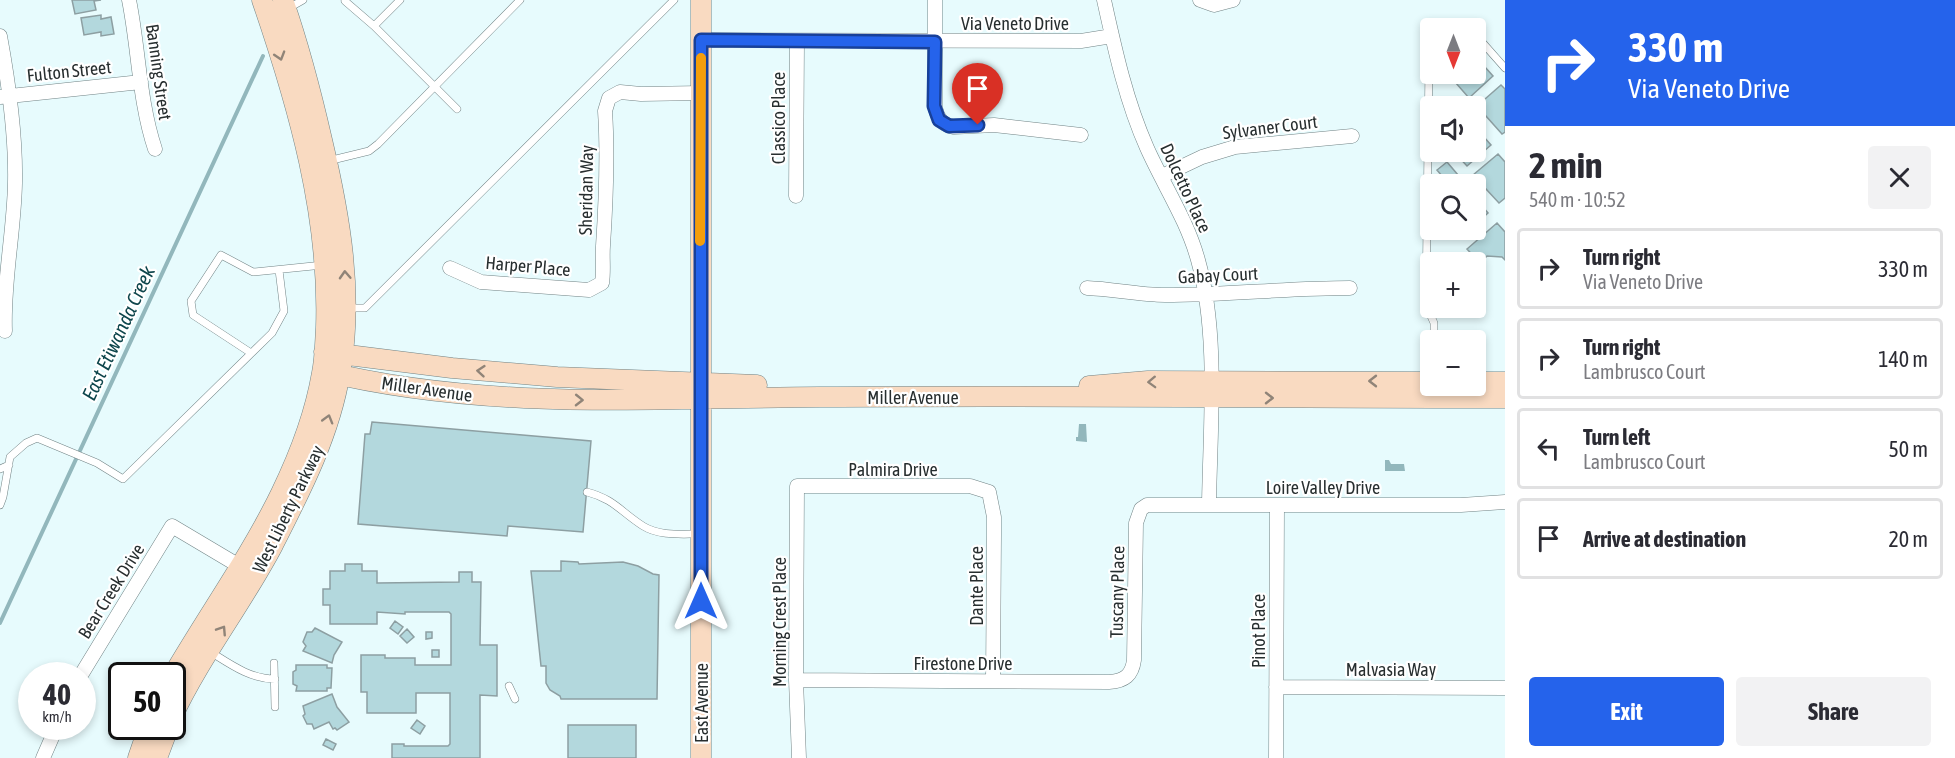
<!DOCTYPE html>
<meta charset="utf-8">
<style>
:root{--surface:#fff;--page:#f2f2f3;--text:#2b2b33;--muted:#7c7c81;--line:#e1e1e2;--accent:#2563eb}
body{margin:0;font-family:"Asap Condensed",sans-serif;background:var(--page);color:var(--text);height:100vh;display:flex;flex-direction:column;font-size:22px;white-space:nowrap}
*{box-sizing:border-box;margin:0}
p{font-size:20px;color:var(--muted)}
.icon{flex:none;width:33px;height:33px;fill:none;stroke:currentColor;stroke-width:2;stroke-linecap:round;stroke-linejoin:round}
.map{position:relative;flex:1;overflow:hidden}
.panel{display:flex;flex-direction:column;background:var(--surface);width:450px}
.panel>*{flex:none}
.banner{background:#2563eb;color:#fff;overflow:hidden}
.needle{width:39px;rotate:180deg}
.buttons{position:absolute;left:1420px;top:18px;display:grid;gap:12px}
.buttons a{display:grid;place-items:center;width:66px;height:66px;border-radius:6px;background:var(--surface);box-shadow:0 3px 9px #0003;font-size:30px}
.speed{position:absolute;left:18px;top:662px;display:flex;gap:12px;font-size:30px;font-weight:700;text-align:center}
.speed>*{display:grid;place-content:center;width:78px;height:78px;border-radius:50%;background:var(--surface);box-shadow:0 3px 9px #0003;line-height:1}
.speed small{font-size:15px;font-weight:400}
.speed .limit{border:3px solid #111;border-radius:9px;background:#fff;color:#111}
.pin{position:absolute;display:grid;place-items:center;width:51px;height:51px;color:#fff;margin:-62px -26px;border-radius:50% 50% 50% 0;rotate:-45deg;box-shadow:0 0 6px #0007}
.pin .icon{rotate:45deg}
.me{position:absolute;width:66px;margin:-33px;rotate:0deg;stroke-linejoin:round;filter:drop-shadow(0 0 4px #0008)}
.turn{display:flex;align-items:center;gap:21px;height:126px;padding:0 24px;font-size:27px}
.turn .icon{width:78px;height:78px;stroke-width:2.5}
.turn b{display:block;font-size:42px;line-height:51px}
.round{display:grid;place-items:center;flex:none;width:63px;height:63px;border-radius:6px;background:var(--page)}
.summary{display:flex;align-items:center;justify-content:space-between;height:102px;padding:0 24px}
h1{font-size:36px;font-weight:700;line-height:45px}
.action{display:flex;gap:12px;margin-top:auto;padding:12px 24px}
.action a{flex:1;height:69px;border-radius:6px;background:var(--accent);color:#fff;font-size:24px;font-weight:700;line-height:69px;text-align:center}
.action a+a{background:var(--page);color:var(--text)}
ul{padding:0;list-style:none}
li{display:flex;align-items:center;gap:18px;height:81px;margin:0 12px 9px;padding:0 12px;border:3px solid var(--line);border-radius:6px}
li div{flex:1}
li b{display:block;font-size:22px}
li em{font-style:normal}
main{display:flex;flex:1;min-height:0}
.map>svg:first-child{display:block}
</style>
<main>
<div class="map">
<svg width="1505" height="758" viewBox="0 0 1505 758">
<rect width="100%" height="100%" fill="#e7fbfd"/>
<path fill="#92b7bc" d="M1079 424H1086L1087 442 1076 441V437H1078Z
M1385 460H1389L1391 464H1404L1405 471H1385Z"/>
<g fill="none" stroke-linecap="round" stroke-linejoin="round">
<path stroke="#92b7bc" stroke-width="4" d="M0 623 263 56"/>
</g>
<path fill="#b3d8dd" stroke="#8d9fa2" stroke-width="1.5" d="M72 0H101L94 1 96 10 75 14Z
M101 15V19L111 17 114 34 101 36V32L84 35 81 18Z
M1476 57 1493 76 1469 98 1448 74H1476Z
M1501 85 1505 89V132L1502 134 1477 106Z
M1476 128 1491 145 1467 166 1454 152H1476Z
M1498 154 1505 162V198L1499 203 1473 175Z
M1447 162 1458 175 1448 183 1437 170Z
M1476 199 1488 213 1476 224Z
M1497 223 1505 232V260L1502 257 1487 256 1481 262 1478 261 1467 249Z
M372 422 591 441 583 532 508 526 507 536 358 524 365 434H370Z
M561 561 578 562 579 564 623 562 638 566 653 574 659 575 657 699H561L560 696 550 690 546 683V666H541L531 571H561Z
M345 564H362V571H377V583L459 582V572H472V582H481L480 645H497V696L480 695V758H392V744H404V746H448L450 744V693H416V713H367V692H361V655H385V658H415V665H451V614L449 612H405V614L377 612V624H330V605H323V589H330V571H345Z
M395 621 403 627 398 634 390 628Z
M315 628 342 642 334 655 332 663 303 651 306 646 303 642 307 632H312Z
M407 629 414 637 407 643 400 636Z
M426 632H432V638L426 639Z
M432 650H439V657H432Z
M296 665H327V668H332L331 688H327V691H296L297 686 293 684V672L296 670Z
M332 694 337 707 349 722 337 730 335 728 333 729 329 722 314 729 312 724H307L303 716 305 714 303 706Z
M417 720 425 726 420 734 411 728Z
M568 725H636V758H568Z
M326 739 336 744 333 750 323 745Z"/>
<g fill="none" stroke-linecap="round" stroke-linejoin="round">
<defs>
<path id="lane" d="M400 0 374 26 457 109
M345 1 374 26
M289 8 303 0
M1476 40 1482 42 1505 68
M1431 53 1429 64 1426 305 1434 323V340
M328 161 369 151 378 144 520 0
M348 308H365L674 0
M251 353 193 315 191 301 221 255 253 272 323 265
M0 469 9 465
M587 492C614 499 621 512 643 526 659 536 680 534 698 534
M0 505 3 497 10 457 26 443 37 438 97 463 123 479 272 333 284 311 279 270
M209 651C230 664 250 679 275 679
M274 663 275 707
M509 686 515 699"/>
<path id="street" d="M129 0C139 50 139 101 155 149
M935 0V106C937 118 942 125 954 127L994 125 1081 135
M1104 0C1115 50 1126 101 1147 148 1164 186 1187 220 1198 260 1219 334 1210 428 1209 505
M1200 0 1214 5 1233 0
M0 36C9 85 16 134 15 183 14 233 3 282 5 331
M701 40 1081 41 1112 36
M0 97 141 82
M1162 176 1202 157 1235 147 1352 136
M796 196 797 41
M450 268 481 282 589 290 602 283C604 270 602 258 603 246 606 201 608 155 605 111L609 98 620 92 641 94 701 93
M1087 288C1113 289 1139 295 1165 295 1227 295 1288 288 1350 288
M81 675 172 526 241 567
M796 680 1109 682C1125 681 1132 675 1134 660L1136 523 1141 509 1147 505H1461L1505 502
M1276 687 1505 688
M43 758 57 726
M799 758 796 680 797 486H970L989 492 994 517V535L993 681
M1276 758 1277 505"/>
<path id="secondary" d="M324 352 452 368 557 377 757 385
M323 371C486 411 654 398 820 397 1049 395 1277 398 1505 398
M1476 382H1505
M1089 386 1148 381 1431 382
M172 677C208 615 250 557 281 493 299 456 315 414 322 373 325 358 325 343 326 328 330 216 298 105 262 0
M172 717C200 657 242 604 273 545 301 490 330 434 340 373 354 295 340 216 322 140 311 92 299 46 283 0
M138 758 149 726
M157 758 169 726
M701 758V0"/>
</defs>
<use href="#lane" stroke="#718385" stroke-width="8"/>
<use href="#street" stroke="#718385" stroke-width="15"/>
<use href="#secondary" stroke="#718385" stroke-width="21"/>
<use href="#lane" stroke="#fff" stroke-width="7"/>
<use href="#street" stroke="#fff" stroke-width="14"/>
<use href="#secondary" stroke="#f9dac1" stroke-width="20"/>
</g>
<defs><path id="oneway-chevron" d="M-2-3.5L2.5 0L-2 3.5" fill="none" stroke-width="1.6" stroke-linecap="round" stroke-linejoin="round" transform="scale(1.5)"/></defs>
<g stroke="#908478">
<use href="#oneway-chevron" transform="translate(280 56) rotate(73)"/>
<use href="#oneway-chevron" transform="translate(345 275) rotate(-93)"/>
<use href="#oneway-chevron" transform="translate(481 371) rotate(-175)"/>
<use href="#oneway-chevron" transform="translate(1373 381) rotate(-180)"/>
<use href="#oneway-chevron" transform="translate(1152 382) rotate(178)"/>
<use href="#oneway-chevron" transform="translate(1269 398)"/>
<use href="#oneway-chevron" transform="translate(579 400) rotate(1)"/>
<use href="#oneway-chevron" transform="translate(328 419) rotate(-74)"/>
<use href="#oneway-chevron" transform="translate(222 630) rotate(-57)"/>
</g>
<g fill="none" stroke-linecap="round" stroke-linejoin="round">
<defs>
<path id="route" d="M701 601V40L935 42 934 106 939 120 949 126 978 125"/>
</defs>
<use href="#route" stroke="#184099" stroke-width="15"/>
<use href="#route" stroke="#2563eb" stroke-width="10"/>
<path stroke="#f59e0b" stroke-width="10" d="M700 241 701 58"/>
</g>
<g text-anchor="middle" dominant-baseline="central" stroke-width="4.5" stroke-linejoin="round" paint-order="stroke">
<g font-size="18" fill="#272e2f" stroke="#fff">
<text x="1015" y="23">Via Veneto Drive</text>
<text transform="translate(69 71) rotate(-6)">Fulton Street</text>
<text transform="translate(159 72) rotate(82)">Banning Street</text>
<text transform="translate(778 118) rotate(-90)">Classico Place</text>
<text transform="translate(1270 127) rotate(-7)">Sylvaner Court</text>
<text transform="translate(1186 188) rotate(65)">Dolcetto Place</text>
<text transform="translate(586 190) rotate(-89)">Sheridan Way</text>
<text transform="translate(528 266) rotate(5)">Harper Place</text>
<text transform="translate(1218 275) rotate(-3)">Gabay Court</text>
<text transform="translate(427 389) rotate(8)">Miller Avenue</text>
<text x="913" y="397">Miller Avenue</text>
<text x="893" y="469">Palmira Drive</text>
<text x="1323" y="487">Loire Valley Drive</text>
<text transform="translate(288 509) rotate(-64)">West Liberty Parkway</text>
<text transform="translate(976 586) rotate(-90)">Dante Place</text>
<text transform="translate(111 591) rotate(-58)">Bear Creek Drive</text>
<text transform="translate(1117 592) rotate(-89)">Tuscany Place</text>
<text transform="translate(779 622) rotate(-90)">Morning Crest Place</text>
<text transform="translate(1258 631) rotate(-90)">Pinot Place</text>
<text x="963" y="663">Firestone Drive</text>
<text x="1391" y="669">Malvasia Way</text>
<text transform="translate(701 703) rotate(-90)">East Avenue</text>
</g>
<g font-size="20" font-style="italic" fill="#0e464c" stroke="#fff">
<text transform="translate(118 333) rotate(-65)">East Etiwanda Creek</text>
</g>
</g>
</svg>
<div class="buttons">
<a><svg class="needle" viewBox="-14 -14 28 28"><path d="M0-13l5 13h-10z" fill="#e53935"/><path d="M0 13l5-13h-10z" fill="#7c7c81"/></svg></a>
<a><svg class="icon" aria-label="sound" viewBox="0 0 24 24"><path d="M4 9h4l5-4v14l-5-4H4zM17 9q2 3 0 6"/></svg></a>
<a><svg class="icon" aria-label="search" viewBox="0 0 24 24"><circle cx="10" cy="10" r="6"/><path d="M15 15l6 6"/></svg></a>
<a>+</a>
<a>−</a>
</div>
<div class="speed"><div>40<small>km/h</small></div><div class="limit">50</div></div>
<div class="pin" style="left:978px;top:125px;background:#d93025"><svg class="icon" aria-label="arrive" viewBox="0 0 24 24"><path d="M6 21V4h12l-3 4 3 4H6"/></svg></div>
<svg class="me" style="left:701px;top:601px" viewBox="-20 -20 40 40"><path d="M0-17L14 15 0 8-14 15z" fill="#2563eb" stroke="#fff" stroke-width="4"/></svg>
</div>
<section class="panel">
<div class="banner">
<div class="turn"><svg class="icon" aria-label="right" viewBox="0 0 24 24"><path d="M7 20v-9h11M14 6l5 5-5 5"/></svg><div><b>330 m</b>Via Veneto Drive</div></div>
</div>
<div class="summary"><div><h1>2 min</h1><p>540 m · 10:52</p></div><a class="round"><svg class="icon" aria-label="close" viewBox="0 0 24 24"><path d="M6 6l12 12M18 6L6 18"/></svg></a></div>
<ul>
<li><svg class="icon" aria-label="right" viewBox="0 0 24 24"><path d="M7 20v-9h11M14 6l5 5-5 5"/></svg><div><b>Turn right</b><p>Via Veneto Drive</p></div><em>330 m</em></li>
<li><svg class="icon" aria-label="right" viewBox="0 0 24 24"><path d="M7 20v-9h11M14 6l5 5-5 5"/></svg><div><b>Turn right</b><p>Lambrusco Court</p></div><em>140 m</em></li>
<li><svg class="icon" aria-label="left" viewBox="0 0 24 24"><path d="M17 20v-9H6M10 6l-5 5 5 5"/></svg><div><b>Turn left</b><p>Lambrusco Court</p></div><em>50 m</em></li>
<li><svg class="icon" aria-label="arrive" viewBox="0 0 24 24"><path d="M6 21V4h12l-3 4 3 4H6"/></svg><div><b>Arrive at destination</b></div><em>20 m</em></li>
</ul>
<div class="action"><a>Exit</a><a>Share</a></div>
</section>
</main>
